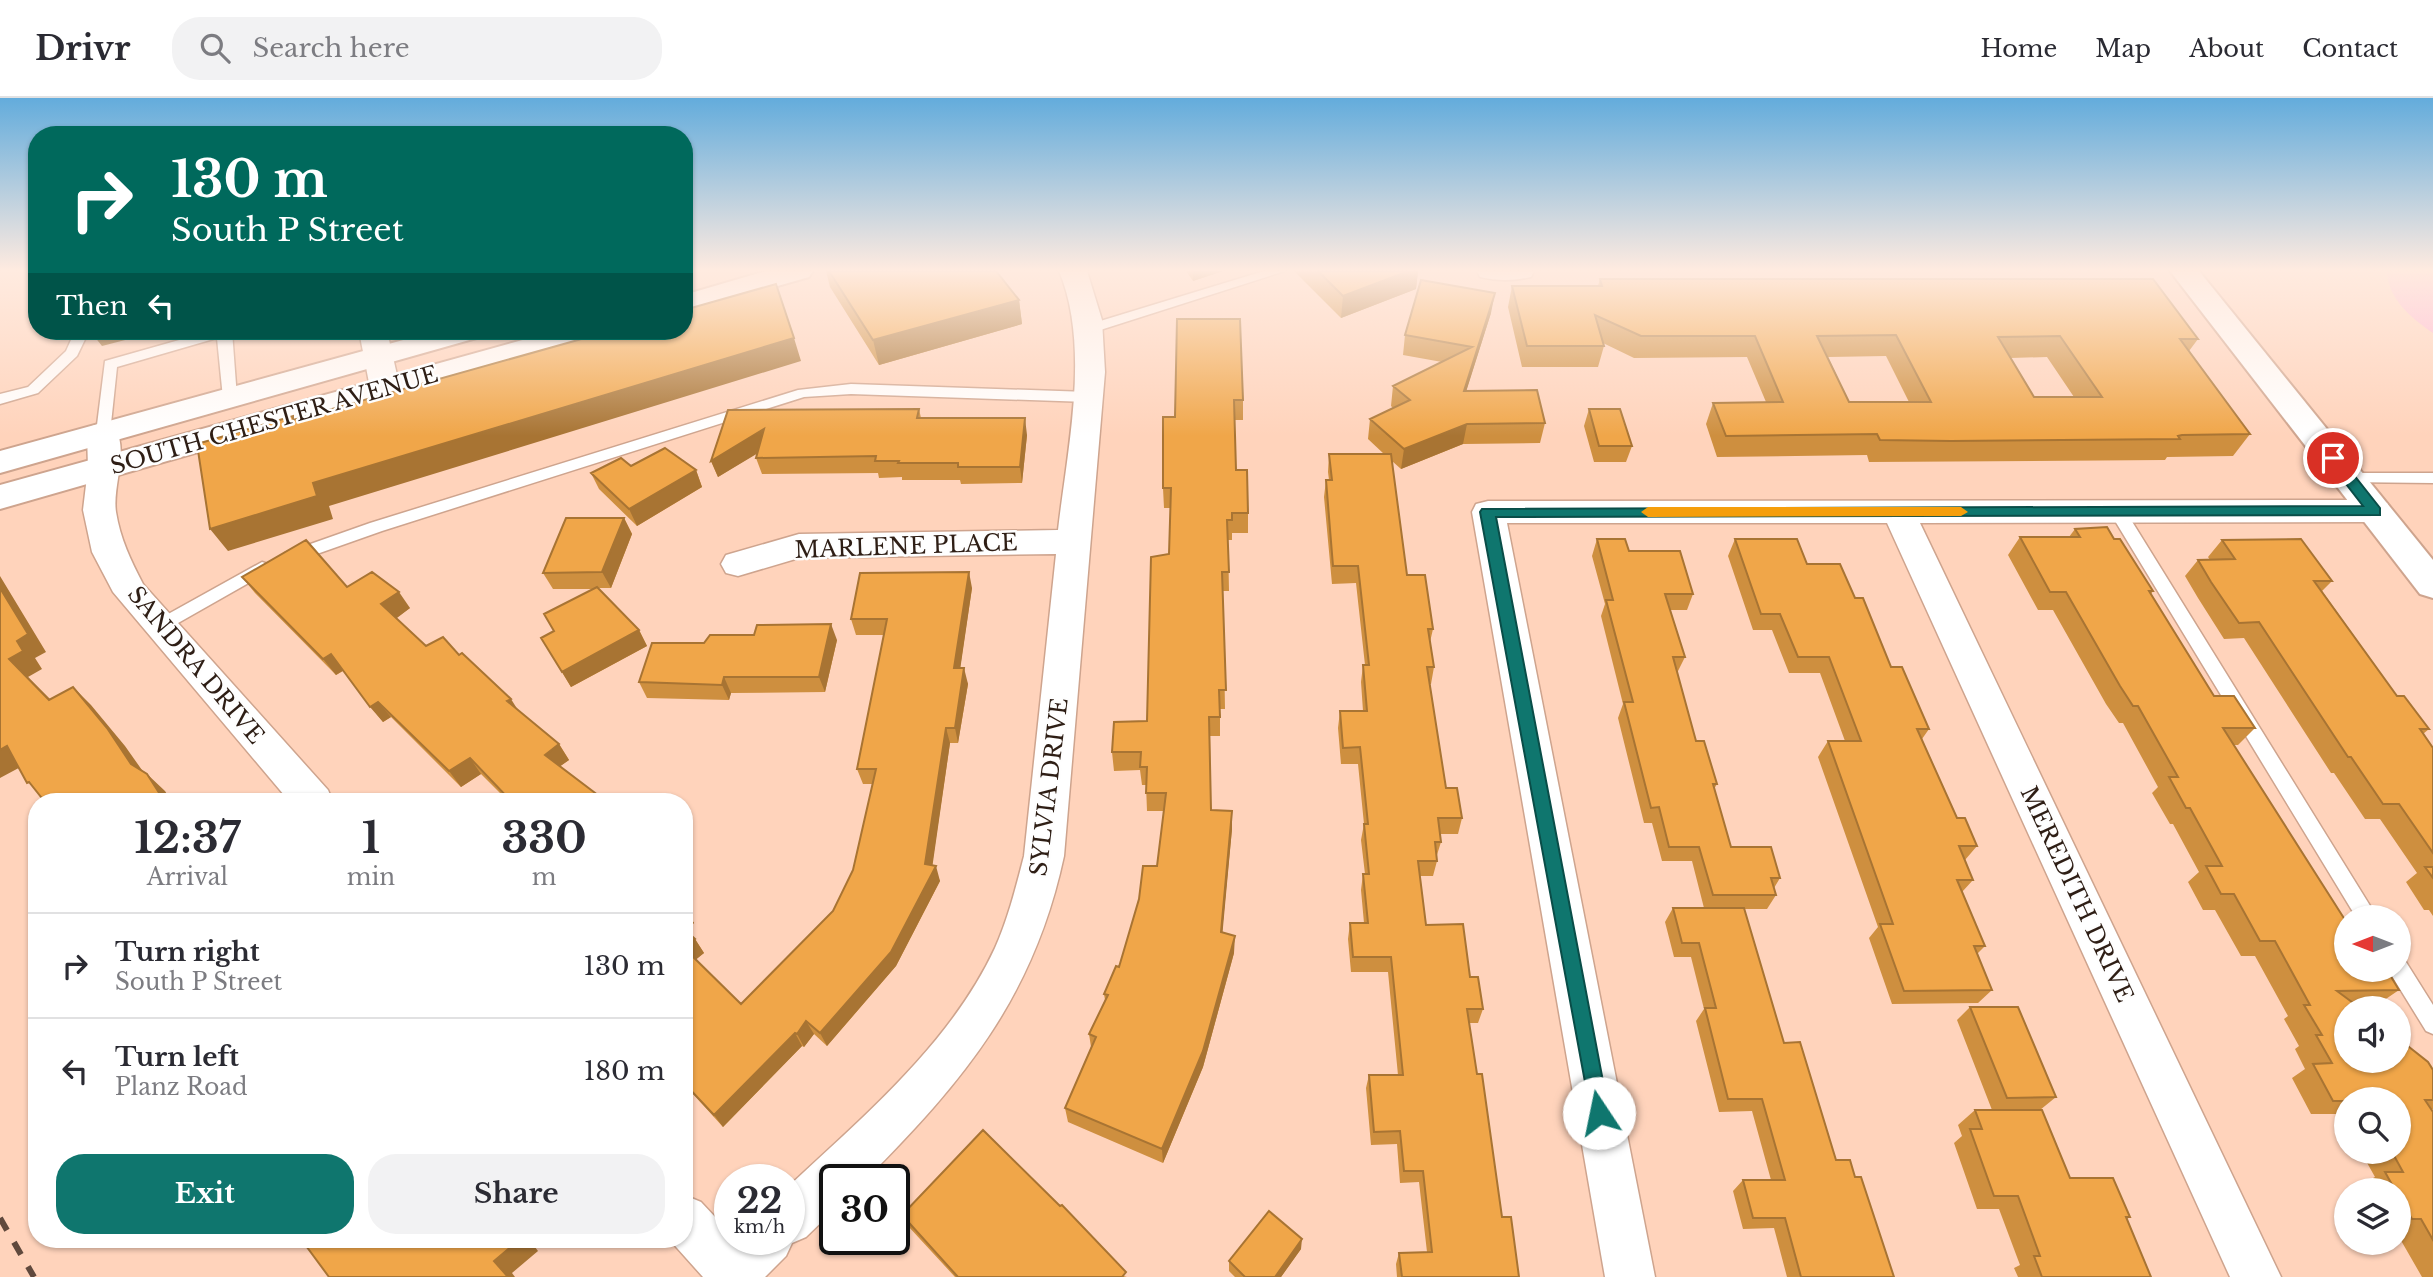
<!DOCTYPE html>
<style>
:root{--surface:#fff;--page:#f2f2f3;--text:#2b2b33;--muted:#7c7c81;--line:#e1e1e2;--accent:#0f766e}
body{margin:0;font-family:"Libre Baskerville",serif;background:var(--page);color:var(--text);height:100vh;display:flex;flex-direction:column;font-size:26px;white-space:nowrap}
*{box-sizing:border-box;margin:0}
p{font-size:23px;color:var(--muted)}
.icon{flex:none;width:38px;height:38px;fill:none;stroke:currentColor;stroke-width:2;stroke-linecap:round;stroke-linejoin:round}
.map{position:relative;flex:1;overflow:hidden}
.sheet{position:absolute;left:28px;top:695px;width:665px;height:455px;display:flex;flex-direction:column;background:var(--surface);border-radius:28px;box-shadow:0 2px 5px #0004}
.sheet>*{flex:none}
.top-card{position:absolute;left:28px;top:28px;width:665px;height:214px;border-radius:28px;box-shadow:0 2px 5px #0004;background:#00695c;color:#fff;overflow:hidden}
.needle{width:46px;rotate:270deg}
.buttons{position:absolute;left:2334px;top:807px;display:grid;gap:14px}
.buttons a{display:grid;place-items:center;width:77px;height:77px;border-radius:50%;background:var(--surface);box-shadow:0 2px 5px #0004;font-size:35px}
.speed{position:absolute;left:714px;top:1066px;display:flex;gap:14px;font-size:35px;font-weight:700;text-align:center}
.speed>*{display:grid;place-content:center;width:91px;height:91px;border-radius:50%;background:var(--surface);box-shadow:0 2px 5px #0004;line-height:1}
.speed small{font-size:18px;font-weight:400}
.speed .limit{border:4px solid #111;border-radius:10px;background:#fff;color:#111}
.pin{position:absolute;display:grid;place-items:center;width:60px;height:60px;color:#fff;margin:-30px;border:4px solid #fff;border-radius:50%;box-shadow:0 2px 7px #0007}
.me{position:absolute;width:77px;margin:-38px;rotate:349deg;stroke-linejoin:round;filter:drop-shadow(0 0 5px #0008)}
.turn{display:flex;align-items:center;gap:24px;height:147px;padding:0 28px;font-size:32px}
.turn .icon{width:91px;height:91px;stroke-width:2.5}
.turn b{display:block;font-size:49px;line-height:60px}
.then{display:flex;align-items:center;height:66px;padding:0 28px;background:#0003;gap:14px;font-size:26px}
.eta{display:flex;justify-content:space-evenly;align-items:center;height:119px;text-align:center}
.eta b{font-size:42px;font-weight:700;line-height:49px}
.cta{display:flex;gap:14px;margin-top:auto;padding:14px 28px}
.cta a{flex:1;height:80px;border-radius:28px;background:var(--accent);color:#fff;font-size:28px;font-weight:700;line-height:80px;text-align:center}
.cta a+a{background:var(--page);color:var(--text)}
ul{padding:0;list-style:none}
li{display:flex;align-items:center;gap:21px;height:105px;padding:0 28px;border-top:2px solid var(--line)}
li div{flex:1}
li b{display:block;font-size:26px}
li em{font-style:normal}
header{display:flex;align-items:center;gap:42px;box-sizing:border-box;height:98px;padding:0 35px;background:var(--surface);border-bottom:2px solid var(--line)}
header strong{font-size:33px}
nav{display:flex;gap:38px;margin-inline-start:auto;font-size:24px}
.search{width:490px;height:63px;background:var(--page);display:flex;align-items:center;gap:18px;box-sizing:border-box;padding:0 24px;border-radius:28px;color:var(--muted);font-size:26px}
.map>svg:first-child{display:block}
</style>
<header>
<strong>Drivr</strong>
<div class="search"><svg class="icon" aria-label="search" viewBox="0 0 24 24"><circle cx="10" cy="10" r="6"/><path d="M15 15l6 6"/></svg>Search here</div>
<nav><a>Home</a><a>Map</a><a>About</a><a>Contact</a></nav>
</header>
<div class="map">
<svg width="2433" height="1179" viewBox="0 0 2433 1179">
<rect width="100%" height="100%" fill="#ffd3bb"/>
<path fill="#feb1d6" d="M2387 173H2433V235C2411 220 2388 201 2387 173Z"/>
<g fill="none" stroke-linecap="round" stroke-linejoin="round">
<defs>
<path id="service" d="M1264 173H1285L1094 234 1089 235 1082 231 1084 228Z
M75 233H89L77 258 38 295 0 306V296L28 289 66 253Z
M211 233H232L237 300 235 303H225L223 300 217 240 117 269 110 335 108 338H98L96 335 105 263Z
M851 286 1088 294 1095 299 1088 304 851 296 804 299 382 433 297 463H285L283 459 285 455 370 425 798 292Z
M2348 375H2433V385L2343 384 2340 380Z
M2117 408 2123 409 2377 819H2356L2109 413Z
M262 464 268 466 270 470 268 474 164 533H152L150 529 152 525Z
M2399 862 2406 864 2433 907V936L2426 933 2392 878 2389 872H2399Z"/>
<path id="minor" d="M1059 173H1087L1102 222 1105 274 1064 758C1034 898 965 982 865 1082H835V1111L806 1139 792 1145 786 1158 765 1179H703L669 1141H684V1097L701 1104 730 1135V1141H789V1088C864 1018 951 945 995 850 1008 821 1016 789 1024 758L1056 456 799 460 738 478 726 475 721 466 726 457 799 436 1058 432C1067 352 1091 249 1059 173Z
M1477 173H1534L1531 179C1515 183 1496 183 1480 179Z
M359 233H387L400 290 396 297 385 300 374 297 370 290Z
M103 325 114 328C130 353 112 387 116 414 120 440 131 463 143 486L328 692 333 704H290L113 494 92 454 83 412 88 370 87 335 92 328Z
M2375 402 2387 405 2391 413 2387 421 2375 424 1920 425 2281 1179H2230L1887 425H1507L1655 1179H1605L1472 414 1476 406 1488 403Z"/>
<path id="tertiary" d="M2170 173H2199L2433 462V500L2420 496Z"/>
<path id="secondary" d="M766 173H813L809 179 684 215V197Z
M436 233H484L480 239 0 375V353Z
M555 233H603L599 239 0 411V387Z"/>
</defs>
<use href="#service" stroke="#cea48e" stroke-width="3"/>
<use href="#minor" stroke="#cea48e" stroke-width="3"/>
<use href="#tertiary" stroke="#cea48e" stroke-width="4"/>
<use href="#secondary" stroke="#cea48e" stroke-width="4"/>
<use href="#service" fill="#fff" fill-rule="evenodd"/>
<use href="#minor" fill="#fff" fill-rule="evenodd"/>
<use href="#tertiary" fill="#fff" fill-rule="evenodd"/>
<use href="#secondary" fill="#fff" fill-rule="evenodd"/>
<path stroke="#60493d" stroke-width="6" stroke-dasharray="14 14" stroke-linecap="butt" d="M0 1120 34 1179"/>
</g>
<path fill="#ce8f3f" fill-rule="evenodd" d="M826 173H996L1019 202 1022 226 879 267 830 189Z
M1186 173H1223L1193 183Z
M1294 173H1418L1416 191 1341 220Z
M1600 181 2198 241 2189 253 2250 336 2233 358 2167 359 2165 362 1869 364 1867 357 1717 359 1706 326 1713 305 1766 304 1747 259 1634 260 1603 245 1604 248 1598 269H1522L1508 209 1512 188H1598ZM1886 258 1909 304H1849L1828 259ZM2047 259 2074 299H2034L2010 260Z
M1491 215 1466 293 1545 325 1540 345 1463 346 1401 371 1392 363 1407 477 1433 531 1430 544 1434 569 1431 586H1430L1446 690 1462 720 1458 736H1440L1441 744 1436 760 1437 763 1433 778H1420L1426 827 1470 879 1483 911 1478 925H1469L1477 976 1502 1119 1519 1179H1397L1396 1166 1399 1155 1427 1154 1419 1084 1400 1085 1397 1046 1371 1047 1366 990 1369 977H1398L1388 874H1351L1348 841 1350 825H1364L1361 792 1363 776H1365L1361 742 1364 726 1358 666H1341L1338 630 1340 613H1363L1361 584 1363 567H1365L1356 485 1332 486 1324 399 1326 382H1329L1328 374 1329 356H1384L1368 341 1370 321 1393 310 1391 308 1393 288 1442 264 1403 257 1405 237Z
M1177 221 1243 302V322H1234L1236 372 1248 415V435H1232V442H1228L1229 493H1223L1225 611H1220V638H1210L1211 712 1232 713V731L1222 834 1234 855 1203 969 1163 1065 1068 1024 1065 1010 1091 949 1089 936 1105 902 1104 896 1119 869 1157 768 1164 713H1147L1146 687H1142L1140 672 1114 673 1112 654 1147 623 1169 456 1171 410H1164L1163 390 1175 319Z
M919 311 921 320 1027 337 1022 385 961 386 960 382H902V379L879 380 878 375 762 376 756 360 757 355 718 379 711 363Z
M1589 311 1632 348 1626 364H1594L1584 328Z
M631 368 696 372 702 389 637 428 599 391 591 375Z
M624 420 632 436 611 490H598L639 532 647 548 571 589 541 540 554 533 594 491H553L543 475Z
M2075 431 2114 441 2153 493 2151 496 2214 598 2255 630 2238 647H2234L2347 872 2399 892 2377 907H2355L2433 972V1011L2432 1012 2433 1014V1179H2422L2399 1139V1092H2364L2361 1086 2375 1079 2361 1054H2399V1001H2347V1028L2340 1016H2311L2292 980 2305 971 2295 951 2299 948 2284 921 2288 918 2255 858H2241L2215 812H2203L2188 784 2199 774 2173 726H2170L2152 695 2158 689 2123 625H2119L2106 606 2053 512H2038L2008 457 2020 439H2069Z
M1597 441 1629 453 1693 496 1687 512H1670L1685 559 1677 575 1696 643 1717 686 1714 691 1731 749 1780 780 1774 790 1776 797 1767 811H1744L1784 945 1836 1062 1855 1079 1894 1179H1787L1774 1130 1743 1131 1733 1093 1743 1082H1771L1752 1013 1719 1014 1696 923 1704 911 1691 859H1674L1665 824 1673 810H1704L1692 763H1662L1652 725H1644L1618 620 1623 606 1601 518 1605 506 1592 458Z
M1735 441 1807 466 1855 500 1891 569 1929 631 1922 641 1957 720 1977 748 1965 762 1973 782 1962 794 1985 848 1977 856 1992 892 1978 905 1892 906 1869 840 1878 829 1818 659 1828 643H1845L1820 575H1789L1772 532H1753L1728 458Z
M2222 442 2332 483 2322 493 2397 598 2429 631 2423 636 2433 650V818L2429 812H2424L2406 784 2417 775 2380 721H2365L2334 675H2331L2244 540 2224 541 2198 500 2185 478 2198 462H2210L2208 459Z
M242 479 347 489 410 510 396 520 426 548 459 557 518 612 559 646 569 662 560 668 607 704H509L481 676 461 689 391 619 383 624 343 573 336 577 255 495Z
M972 490 960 570 968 586 958 645H950L932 767 940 783 896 868 827 948 814 936 804 949 802 948 723 1029 684 986V811L694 825 685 832 695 841 704 855 696 861 741 906 833 813 853 772 873 686H863L857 671 884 537H856L851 521Z
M837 542 825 594 731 595 729 602 647 600 639 584 704 545Z
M1970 909 2056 999 2040 1012H1992L1957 922Z
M1975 1012 2070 1080 2130 1119 2127 1121 2151 1179H2018L2014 1170 2020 1167 1999 1111H1977L1954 1045 1962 1038 1958 1027Z
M902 1117 1127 1179H955L908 1128Z
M1301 1151 1281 1179H1235L1229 1173V1163Z"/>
<path fill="#a87433" d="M1193 173H1223L1193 183Z
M1409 173H1418L1416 191 1341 220 1343 198Z
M1495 195 1491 215 1460 313 1464 293Z
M1019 202 1022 226 879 267 873 242Z
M90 233H160L102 248Z
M794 240 801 263 329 408 333 421 228 453 210 431 313 385Z
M1025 320 1027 337 1022 385 1020 369Z
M1467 326 1463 346 1401 371 1404 351Z
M764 331 770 348 718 379 711 363Z
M696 372 702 389 637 428 629 411Z
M624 420 632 436 611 490 602 474Z
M969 474 972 490 958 586 954 570Z
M0 478 46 554 35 560 42 571 28 579 68 619 49 602 9 561 17 543 0 490Z
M399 494 410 510 393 523 381 506Z
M831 526 837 542 825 594 819 579Z
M639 532 647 548 571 589 562 574Z
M331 556 344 572 336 577 323 561Z
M964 570 968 586 958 645 955 630Z
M724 579 731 595 729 602 722 587Z
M73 589 91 607 125 648 149 682 131 666Z
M511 601 521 617 507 603Z
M378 604 391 619 383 624 370 609Z
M946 630 950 645 931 778 936 768 940 783 896 868 827 948 820 935 925 766Z
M559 646 569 662 555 672 545 657Z
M7 648 28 665 0 680V652Z
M470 660 481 676 461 689 449 673Z
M147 676 165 693 172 704H159Z
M1232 713V731L1221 851V834Z
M685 811 694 825 684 833V812Z
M1235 838 1234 855 1203 969 1163 1065 1162 1051Z
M695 841 704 855 693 864 684 849Z
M806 923 814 936 804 949 797 936Z
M795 935 802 948 723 1029 714 1017Z
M289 1141H311L302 1148Z
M520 1141H529L538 1153 512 1175 515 1179H508L494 1163Z
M1302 1141 1301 1151 1281 1179H1275Z"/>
<path fill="#f0a649" stroke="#a87433" stroke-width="2" fill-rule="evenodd" d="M829 173H996L1019 202 873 242Z
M1318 173H1409L1343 198Z
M1600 181H2153L2198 241H2180L2250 336 2182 337 2178 338 2180 341 1951 343 1880 342 1877 336 1726 338 1713 305 1783 304 1755 238H1641L1595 217 1604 248H1527L1512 188H1602ZM1896 237 1931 304H1849L1817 238ZM2060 238 2102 299H2034L1998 239Z
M1421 182 1495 195 1464 293 1537 292 1545 325 1467 326 1404 351 1370 321 1410 302 1393 288 1472 249 1405 237Z
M776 186 794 240 313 385 317 398 210 431 197 346 293 318V322L610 233H684V212Z
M1177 221H1240L1243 302H1234L1236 372H1247L1248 415H1232V422H1227L1229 474H1222L1226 592H1219L1220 619H1209L1211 712 1232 713 1221 834 1235 838 1203 953 1162 1051 1065 1010 1096 939 1089 936 1108 897 1104 896 1116 868 1119 869 1139 801 1143 768H1157L1166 695H1146L1147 669H1140L1141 654H1112L1114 624 1147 623 1151 459 1169 456 1171 390H1163V319H1175Z
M919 311 917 320H1025L1020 369H958V365H898L899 363H875L876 358 756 360 764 331 711 363 728 312Z
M1589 311H1620L1632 348H1599Z
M665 350 696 372 629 411 591 375 621 360 631 368Z
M1329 356H1391L1407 477H1425L1433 531H1428L1434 569H1427L1446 690H1457L1462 720H1438L1441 744H1435L1437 763H1418L1426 827 1463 826 1470 879H1478L1483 911H1467L1477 976H1482L1502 1119H1511L1519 1179H1402L1399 1155 1432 1154 1423 1073H1404L1400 1033 1374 1034 1369 977H1403L1391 859H1353L1350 825H1368L1363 776H1369L1364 726H1368L1360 649 1343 650 1340 613H1367L1363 567H1369L1358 468H1333L1326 382H1332Z
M566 420H624L602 474 543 475Z
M2107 429 2114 441H2120L2153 493H2149L2214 598H2234L2255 630H2223L2347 825V872H2387L2399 892 2337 893 2360 910H2347V962H2399V941L2428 964 2433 972V1002H2425L2433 1014V1142L2421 1121H2412L2399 1099V1092H2395L2385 1074H2403L2392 1054H2399V1001H2347V1003H2333L2313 966 2332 965 2316 937H2322L2304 907H2310L2275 843H2260L2234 796H2221L2206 768H2222L2190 710H2186L2169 679H2178L2138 608H2133L2120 588 2066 494H2050L2020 439H2080L2075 431Z
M1597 441H1625L1629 453H1680L1693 496H1665L1685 559H1673L1696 643H1704L1717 686H1713L1731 749H1771L1780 780H1771L1776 797H1713L1699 749H1669L1659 709 1651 710 1624 604H1633L1606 502H1613Z
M1735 441H1797L1807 466H1840L1855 500H1863L1891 569H1902L1929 631H1917L1957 720H1965L1977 748H1959L1973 782H1957L1985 848H1974L1992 892 1904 893 1880 826H1893L1828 643H1861L1829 559H1798L1780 516H1761Z
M2301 441 2332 483H2314L2397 598H2404L2429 631H2420L2433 650V755L2399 706H2383L2351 659H2348L2259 524 2239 525 2211 484 2198 462 2235 461 2222 442Z
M306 442 347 489 372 474 399 494 381 506 426 548 443 539 459 557 462 555 511 601 507 603 559 646 545 657 607 704H512L470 660 449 673 378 604 370 609 331 556 323 561 242 479Z
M969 474 954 570H964L955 630H946L925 766 936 768 891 854 820 935 806 923 797 936 795 935 714 1017 684 985V850L741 906 833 813 853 772 876 671H857L887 521H851L860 475Z
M597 489 639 532 562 574 541 540 554 533 544 516Z
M0 490 28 536 17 543 23 553 9 561 49 602 73 589 107 630 131 666 147 676 163 701 159 704H45L29 684 27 685 7 648 0 652Z
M831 526 819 579H724L722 587 639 584 652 545H704L710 537H754L757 527Z
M2425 769H2433V780Z
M1673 810H1744L1784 945 1800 944 1836 1062H1850L1855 1079H1861L1894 1179H1801L1785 1120H1753L1743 1082H1785L1762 1001H1728L1705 910H1716L1699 845H1682Z
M684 831 695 841 684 849Z
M1970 909H2018L2056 999 2007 1000Z
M1975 1012H2042L2070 1080H2113L2130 1119H2126L2151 1179H2042L2034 1158H2040L2018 1098H1994L1970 1031H1982Z
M983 1032 1060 1108 1062 1107 1126 1174 1122 1179H958L902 1117Z
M1269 1113 1302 1141 1275 1179H1245L1229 1163Z
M301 1141H520L494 1163 508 1179H329Z"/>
<linearGradient id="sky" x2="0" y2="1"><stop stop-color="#63acdc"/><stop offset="0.51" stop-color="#ffebe0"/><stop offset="1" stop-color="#ffebe0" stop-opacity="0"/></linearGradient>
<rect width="2433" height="338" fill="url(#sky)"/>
<path fill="#0f766e" stroke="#0a4d48" stroke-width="2" d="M2333 356 2338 357 2380 410V417L1496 419 1609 1015 1606 1022 1599 1025 1592 1022 1480 414 1482 411 2363 408 2326 360Z"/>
<path fill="#f59e0b" d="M1648 409H1961L1968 414 1961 418 1648 419 1641 414Z"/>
<g text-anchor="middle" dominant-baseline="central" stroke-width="5" stroke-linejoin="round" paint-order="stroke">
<g font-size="23" fill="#2e1e15" stroke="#fefefe">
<text transform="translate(274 322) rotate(-16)">SOUTH CHESTER AVENUE</text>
<text transform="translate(906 448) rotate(-2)">MARLENE PLACE</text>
<text transform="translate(196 567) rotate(50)">SANDRA DRIVE</text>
<text transform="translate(1049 689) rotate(-83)">SYLVIA DRIVE</text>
<text transform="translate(2077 796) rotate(65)">MEREDITH DRIVE</text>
</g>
</g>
</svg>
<div class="buttons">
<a><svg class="needle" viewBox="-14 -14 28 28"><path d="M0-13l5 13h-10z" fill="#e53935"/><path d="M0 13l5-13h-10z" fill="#7c7c81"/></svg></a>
<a><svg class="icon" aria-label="sound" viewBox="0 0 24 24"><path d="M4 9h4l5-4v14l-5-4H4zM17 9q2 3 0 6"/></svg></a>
<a><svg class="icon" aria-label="search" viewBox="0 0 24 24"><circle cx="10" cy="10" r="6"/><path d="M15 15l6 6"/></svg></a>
<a><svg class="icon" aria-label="layers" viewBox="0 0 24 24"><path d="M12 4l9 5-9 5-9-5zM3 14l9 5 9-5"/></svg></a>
</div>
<div class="speed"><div>22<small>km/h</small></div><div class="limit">30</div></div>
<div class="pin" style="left:2333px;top:360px;background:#d93025"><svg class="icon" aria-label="arrive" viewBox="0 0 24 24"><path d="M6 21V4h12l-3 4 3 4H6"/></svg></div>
<svg class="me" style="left:1599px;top:1015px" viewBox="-20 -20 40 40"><circle r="19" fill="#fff"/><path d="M0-13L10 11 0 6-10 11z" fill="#0f766e"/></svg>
<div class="top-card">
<div class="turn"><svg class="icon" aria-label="right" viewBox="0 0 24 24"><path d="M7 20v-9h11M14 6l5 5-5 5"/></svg><div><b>130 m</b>South P Street</div></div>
<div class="then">Then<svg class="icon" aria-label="left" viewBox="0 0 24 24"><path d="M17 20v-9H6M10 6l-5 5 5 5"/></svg></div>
</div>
<section class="sheet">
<div class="eta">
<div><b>12:37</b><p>Arrival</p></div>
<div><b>1</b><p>min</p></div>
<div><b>330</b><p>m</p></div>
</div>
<ul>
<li><svg class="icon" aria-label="right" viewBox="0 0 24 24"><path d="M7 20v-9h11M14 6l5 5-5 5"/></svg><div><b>Turn right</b><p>South P Street</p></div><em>130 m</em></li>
<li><svg class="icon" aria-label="left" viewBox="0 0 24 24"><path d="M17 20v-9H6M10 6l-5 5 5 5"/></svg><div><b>Turn left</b><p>Planz Road</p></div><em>180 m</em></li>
</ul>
<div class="cta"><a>Exit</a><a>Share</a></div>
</section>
</div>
